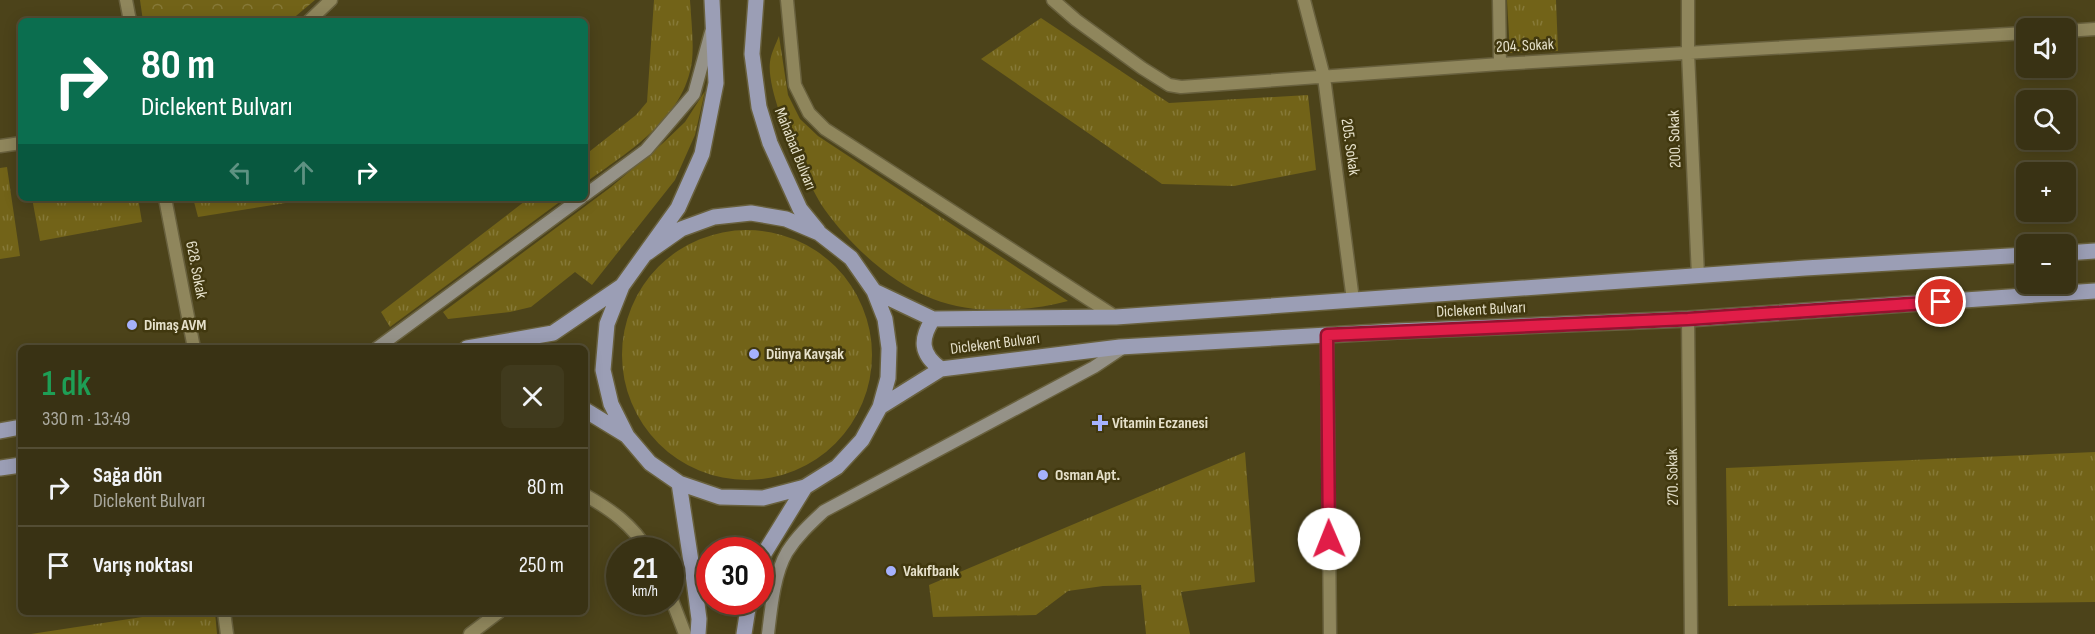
<!DOCTYPE html>
<html lang="tr">
<meta charset="utf-8">
<style>
:root{--surface:#393214;--page:#403a1d;--text:#f1f3f6;--muted:#abaaa0;--line:#534d34}
body{margin:0;font-family:"Sofia Sans Condensed",sans-serif;background:var(--page);color:var(--text);height:100vh;display:flex;flex-direction:column;font-size:22px;white-space:nowrap}
*{box-sizing:border-box;margin:0}
p{font-size:20px;color:var(--muted)}
.icon{flex:none;width:33px;height:33px;fill:none;stroke:currentColor;stroke-width:2;stroke-linecap:round;stroke-linejoin:round}
.map{position:relative;flex:1;overflow:hidden}
.drawer{position:absolute;left:18px;top:345px;width:570px;height:270px;display:flex;flex-direction:column;background:var(--surface);border-radius:9px;box-shadow:0 3px 15px #0003,0 0 0 2px var(--line)}
.drawer>*{flex:none}
.guide{position:absolute;left:18px;top:18px;width:570px;height:183px;border-radius:9px;box-shadow:0 3px 15px #0003,0 0 0 2px var(--line);background:#0b6e4f;color:#fff;overflow:hidden}
.fabs{position:absolute;left:2016px;top:18px;display:grid;gap:12px}
.fabs a{display:grid;place-items:center;width:60px;height:60px;border-radius:9px;background:var(--surface);box-shadow:0 3px 15px #0003,0 0 0 2px var(--line);font-size:30px}
.speed{position:absolute;left:606px;top:537px;display:flex;gap:12px;font-size:30px;font-weight:700;text-align:center}
.speed>*{display:grid;place-content:center;width:78px;height:78px;border-radius:50%;background:var(--surface);box-shadow:0 3px 15px #0003,0 0 0 2px var(--line);line-height:1}
.speed small{font-size:15px;font-weight:400}
.speed .limit{border:9px solid #d22;background:#fff;color:#111}
.pin{position:absolute;display:grid;place-items:center;width:51px;height:51px;color:#fff;margin:-26px;border:3px solid #fff;border-radius:50%;box-shadow:0 2px 6px #0007}
.me{position:absolute;width:66px;margin:-33px;rotate:359deg;stroke-linejoin:round;filter:drop-shadow(0 0 4px #0008)}
.turn{display:flex;align-items:center;gap:21px;height:126px;padding:0 24px;font-size:27px}
.turn .icon{width:78px;height:78px;stroke-width:2.5}
.turn b{display:block;font-size:42px;line-height:51px}
.lanes{display:flex;align-items:center;height:57px;padding:0 24px;background:#0003;justify-content:center;gap:30px;direction:ltr}
.lanes .off{opacity:.35}
.round{display:grid;place-items:center;flex:none;width:63px;height:63px;border-radius:9px;background:var(--page)}
.summary{display:flex;align-items:center;justify-content:space-between;height:102px;padding:0 24px}
h1{font-size:36px;font-weight:600;line-height:45px;color:#1e9e55}
ul{padding:0;list-style:none}
li{display:flex;align-items:center;gap:18px;height:78px;padding:0 24px;border-top:2px solid var(--line)}
li div{flex:1}
li b{display:block;font-size:22px}
li em{font-style:normal}
.map>svg:first-child{display:block}
</style>
<div class="map">
<svg width="2095" height="634" viewBox="0 0 2095 634">
<defs>
<pattern id="grass-tufts" width="24" height="20" patternUnits="userSpaceOnUse" patternTransform="scale(1.5)"><rect width="24" height="20" fill="#726318"/><path d="M3 7l-1-3M5 7V3M7 7l1-3M15 17l-1-3M17 17v-4M19 17l1-3" fill="none" stroke="#867938"/></pattern>
<pattern id="park-crowns" width="20" height="18" patternUnits="userSpaceOnUse" patternTransform="scale(1.5)"><rect width="20" height="18" fill="#726318"/><path d="M2 6a3 3 0 1 1 6 0M12 15a3 3 0 1 1 6 0" fill="none" stroke="#867938"/></pattern>
</defs>
<rect width="100%" height="100%" fill="#4c431a"/>
<path fill="url(#grass-tufts)" d="M654 0H690C691 19 694 41 692 61 684 119 629 151 585 183V155L636 115 647 102Z
M1507 0H1556L1558 51 1510 53Z
M1041 18 1169 103 1308 95 1316 170 1234 186 1162 184 981 59Z
M779 36 788 95 800 119 818 136 1068 301C1026 312 974 315 933 299 892 284 850 245 825 210 813 193 805 172 796 153 786 132 767 85 770 62 771 53 776 44 779 36Z
M705 91 695 135 675 180 592 285 575 272 531 307 510 312 448 319 443 312 611 187 663 143 685 122Z
M7 167 20 256 0 259V168Z
M32 198H138L142 222 40 241Z
M193 198H317L198 217Z
M529 198H565L390 327 381 312Z
M622 355a125 125 0 1 1 250 0a125 125 0 1 1-250 0Z
M1245 452 1255 582 1181 592 1190 634H1146L1141 585 1103 586 1068 591 1036 615 933 617 929 585Z
M2095 452V602L1728 606 1726 468Z
M175 612H215L217 634H31Z"/>
<path fill="url(#park-crowns)" d="M140 0H315L290 21H143Z"/>
<g fill="none" stroke-linecap="round" stroke-linejoin="round">
<defs>
<path id="street" d="M126 0 130 21
M787 0 795 85 809 113 825 129 1116 317
M1053 0 1076 20 1142 68 1169 85 1181 87 1500 64 2026 33
M1304 0 1324 77 1353 300
M1499 0 1500 64
M1688 0V53L1698 276
M309 21 331 0
M2066 31 2095 29
M0 146 21 143
M165 198 194 348
M1688 319 1691 634
M1327 335 1330 634
M585 495C610 509 633 525 647 550
M670 595 685 634
M224 612 227 634
M470 634 499 612"/>
<path id="secondary" d="M585 195 646 150 694 94 711 32
M377 348 581 198
M768 634C771 609 774 574 787 552 797 536 810 524 824 511L1094 367 1124 347"/>
<path id="primary" d="M756 0 752 54 759 107 770 143 800 209 818 231
M647 253 681 229 714 217 751 213 786 219 819 233 851 258 874 291 885 319 889 348 888 378 880 407 862 440 837 467 805 487 763 498 720 497 679 483 650 463 627 436 611 404 603 370 607 324 622 286 678 208 702 154 716 83 712 0
M2066 253 2095 251
M874 291 933 319 1116 317 1805 268 2026 255
M933 319C920 339 920 354 941 369
M467 348 553 333 622 286
M880 407 941 369 1120 347 1397 331 1688 319 2095 291
M585 410 626 435
M0 431 21 427
M0 468 21 465
M679 483 694 581 699 619 698 634
M760 563 765 552 805 487
M744 634 749 602"/>
</defs>
<use href="#street" stroke="#68603d" stroke-width="15"/>
<use href="#secondary" stroke="#68603d" stroke-width="15"/>
<use href="#primary" stroke="#68603d" stroke-width="18"/>
<use href="#street" stroke="#8f865c" stroke-width="12"/>
<use href="#secondary" stroke="#959288" stroke-width="12"/>
<use href="#primary" stroke="#9b9eb5" stroke-width="15"/>
</g>
<g fill="none" stroke-linecap="round" stroke-linejoin="round">
<defs>
<path id="route" d="M1329 539 1327 335 1688 319 1941 302"/>
</defs>
<use href="#route" stroke="#92132f" stroke-width="15"/>
<use href="#route" stroke="#e11d48" stroke-width="10"/>
</g>
<g fill="#a5b1fc" stroke="#41380f" stroke-width="2">
<circle cx="132" cy="325" r="6"/>
<circle cx="754" cy="354" r="6"/>
<path d="M1097 414h6v6h6v6h-6v6h-6v-6h-6v-6h6z"/>
<circle cx="1043" cy="475" r="6"/>
<circle cx="891" cy="571" r="6"/>
</g>
<g text-anchor="middle" dominant-baseline="central" stroke-width="5" stroke-linejoin="round" paint-order="stroke">
<g font-size="16" fill="#e6e1cb" stroke="#41380f">
<text transform="translate(1525 46) rotate(-3)">204. Sokak</text>
<text transform="translate(1675 139) rotate(-92)">200. Sokak</text>
<text transform="translate(1350 147) rotate(82)">205. Sokak</text>
<text transform="translate(795 149) rotate(68)">Mahabad Bulvarı</text>
<text transform="translate(196 270) rotate(79)">628. Sokak</text>
<text transform="translate(1481 310) rotate(-3)">Diclekent Bulvarı</text>
<text transform="translate(995 344) rotate(-7)">Diclekent Bulvarı</text>
<text transform="translate(1673 477) rotate(-91)">270. Sokak</text>
</g>
<g font-size="16" font-weight="bold" fill="#e6e1cb" stroke="#41380f" text-anchor="start">
<text x="144" y="325">Dimaş AVM</text>
<text x="766" y="354">Dünya Kavşak</text>
<text x="1112" y="423">Vitamin Eczanesi</text>
<text x="1055" y="475">Osman Apt.</text>
<text x="903" y="571">Vakıfbank</text>
</g>
</g>
</svg>
<div class="fabs">
<a><svg class="icon" aria-label="sound" viewBox="0 0 24 24"><path d="M4 9h4l5-4v14l-5-4H4zM17 9q2 3 0 6"/></svg></a>
<a><svg class="icon" aria-label="search" viewBox="0 0 24 24"><circle cx="10" cy="10" r="6"/><path d="M15 15l6 6"/></svg></a>
<a>+</a>
<a>−</a>
</div>
<div class="speed"><div>21<small>km/h</small></div><div class="limit">30</div></div>
<div class="pin" style="left:1941px;top:302px;background:#d93025"><svg class="icon" aria-label="arrive" viewBox="0 0 24 24"><path d="M6 21V4h12l-3 4 3 4H6"/></svg></div>
<svg class="me" style="left:1329px;top:539px" viewBox="-20 -20 40 40"><circle r="19" fill="#fff"/><path d="M0-13L10 11 0 6-10 11z" fill="#e11d48"/></svg>
<div class="guide">
<div class="turn"><svg class="icon" aria-label="right" viewBox="0 0 24 24"><path d="M7 20v-9h11M14 6l5 5-5 5"/></svg><div><b>80 m</b>Diclekent Bulvarı</div></div>
<div class="lanes"><svg class="icon off" aria-label="left" viewBox="0 0 24 24"><path d="M17 20v-9H6M10 6l-5 5 5 5"/></svg><svg class="icon off" aria-label="ahead" viewBox="0 0 24 24"><path d="M12 20V5M6 11l6-6 6 6"/></svg><svg class="icon" aria-label="right" viewBox="0 0 24 24"><path d="M7 20v-9h11M14 6l5 5-5 5"/></svg></div>
</div>
<section class="drawer">
<div class="summary"><div><h1>1 dk</h1><p>330 m · 13:49</p></div><a class="round"><svg class="icon" aria-label="close" viewBox="0 0 24 24"><path d="M6 6l12 12M18 6L6 18"/></svg></a></div>
<ul>
<li><svg class="icon" aria-label="right" viewBox="0 0 24 24"><path d="M7 20v-9h11M14 6l5 5-5 5"/></svg><div><b>Sağa dön</b><p>Diclekent Bulvarı</p></div><em>80 m</em></li>
<li><svg class="icon" aria-label="arrive" viewBox="0 0 24 24"><path d="M6 21V4h12l-3 4 3 4H6"/></svg><div><b>Varış noktası</b></div><em>250 m</em></li>
</ul>
</section>
</div>
